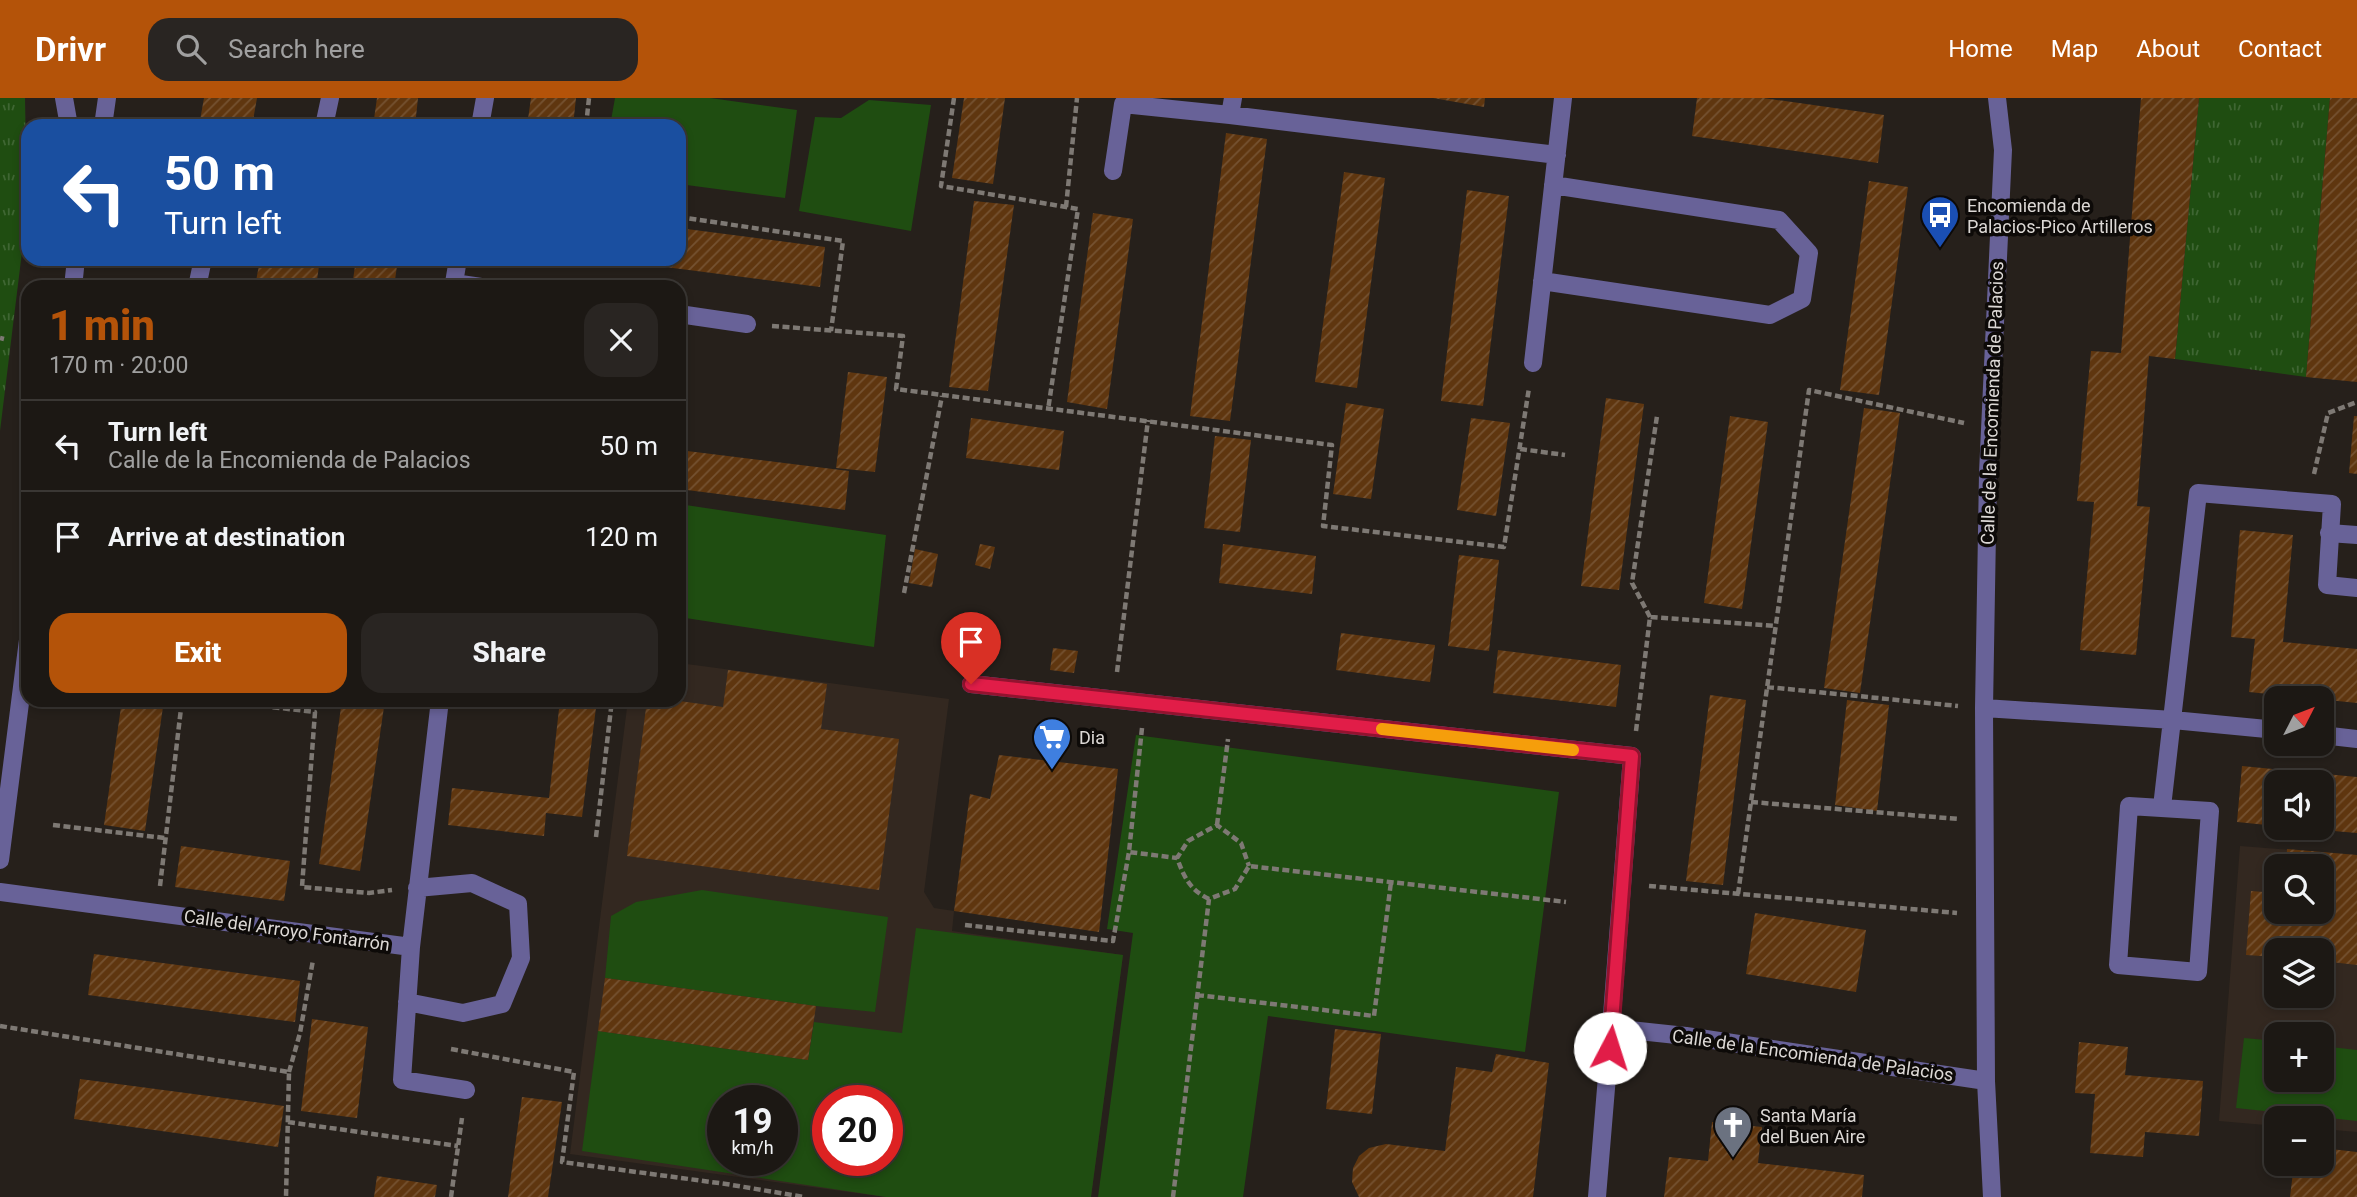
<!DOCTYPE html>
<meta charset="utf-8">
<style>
:root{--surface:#1c1814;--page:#292522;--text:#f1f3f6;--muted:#a0a0a0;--line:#3a3734;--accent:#b45309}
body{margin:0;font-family:Roboto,sans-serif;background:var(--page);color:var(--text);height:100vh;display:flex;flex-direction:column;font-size:26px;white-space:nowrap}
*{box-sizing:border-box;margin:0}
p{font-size:23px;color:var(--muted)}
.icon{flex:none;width:38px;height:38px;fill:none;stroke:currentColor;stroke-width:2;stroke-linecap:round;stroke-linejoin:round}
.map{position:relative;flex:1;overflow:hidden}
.sheet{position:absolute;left:21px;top:182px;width:665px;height:427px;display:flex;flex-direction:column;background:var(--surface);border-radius:21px;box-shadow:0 4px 10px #0003,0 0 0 2px var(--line)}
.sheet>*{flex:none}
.top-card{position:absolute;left:21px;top:21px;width:665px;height:147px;border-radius:21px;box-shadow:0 4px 10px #0003,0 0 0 2px var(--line);background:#1a4fa0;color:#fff;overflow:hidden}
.needle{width:46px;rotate:48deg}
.buttons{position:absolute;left:2264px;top:588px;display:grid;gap:14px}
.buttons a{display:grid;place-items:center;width:70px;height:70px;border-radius:14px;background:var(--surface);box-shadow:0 4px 10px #0003,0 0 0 2px var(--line);font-size:35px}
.speed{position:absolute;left:707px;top:987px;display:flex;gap:14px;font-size:35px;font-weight:700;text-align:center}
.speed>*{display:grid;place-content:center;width:91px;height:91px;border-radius:50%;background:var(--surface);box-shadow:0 4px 10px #0003,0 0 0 2px var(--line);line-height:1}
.speed small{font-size:18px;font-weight:400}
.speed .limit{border:10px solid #d22;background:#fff;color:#111}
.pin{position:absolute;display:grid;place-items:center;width:60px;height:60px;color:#fff;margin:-72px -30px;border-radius:50% 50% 50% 0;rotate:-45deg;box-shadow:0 0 7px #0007}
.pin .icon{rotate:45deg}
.me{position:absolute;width:77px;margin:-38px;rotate:5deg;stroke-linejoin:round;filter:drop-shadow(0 0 5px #0008)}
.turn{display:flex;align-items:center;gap:24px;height:147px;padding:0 28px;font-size:32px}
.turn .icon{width:91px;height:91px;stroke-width:2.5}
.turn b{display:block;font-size:49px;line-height:60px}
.round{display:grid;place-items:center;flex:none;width:74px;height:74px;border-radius:21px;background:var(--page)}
.overview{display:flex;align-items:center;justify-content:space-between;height:119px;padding:0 28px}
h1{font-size:42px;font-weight:800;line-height:52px;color:var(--accent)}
.button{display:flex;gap:14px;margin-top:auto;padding:14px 28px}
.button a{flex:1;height:80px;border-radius:21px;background:var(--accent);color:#fff;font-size:28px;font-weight:800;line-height:80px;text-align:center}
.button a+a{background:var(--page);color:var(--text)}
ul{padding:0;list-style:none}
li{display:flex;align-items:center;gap:21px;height:91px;padding:0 28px;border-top:2px solid var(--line)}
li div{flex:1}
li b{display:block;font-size:26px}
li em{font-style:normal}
header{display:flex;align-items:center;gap:42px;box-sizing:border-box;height:98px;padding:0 35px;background:var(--accent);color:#fff}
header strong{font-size:33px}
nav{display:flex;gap:38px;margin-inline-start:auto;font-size:24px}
.search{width:490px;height:63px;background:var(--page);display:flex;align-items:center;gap:18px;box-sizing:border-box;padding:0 24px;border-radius:21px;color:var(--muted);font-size:26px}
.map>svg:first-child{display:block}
</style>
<header>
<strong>Drivr</strong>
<div class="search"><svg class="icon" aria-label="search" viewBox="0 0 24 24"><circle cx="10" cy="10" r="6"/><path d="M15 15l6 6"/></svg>Search here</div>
<nav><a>Home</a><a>Map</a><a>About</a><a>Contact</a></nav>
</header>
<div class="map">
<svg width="2357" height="1099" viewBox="0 0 2357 1099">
<defs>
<pattern id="grass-tufts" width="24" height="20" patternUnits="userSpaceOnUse" patternTransform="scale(1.75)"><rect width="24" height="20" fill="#1f4d11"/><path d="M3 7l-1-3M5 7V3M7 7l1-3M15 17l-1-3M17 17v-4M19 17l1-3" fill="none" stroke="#3f6633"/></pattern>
<pattern id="building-hatch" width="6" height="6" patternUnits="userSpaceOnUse" patternTransform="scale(1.75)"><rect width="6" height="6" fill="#5f360f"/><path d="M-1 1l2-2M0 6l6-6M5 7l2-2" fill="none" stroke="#755231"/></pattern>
</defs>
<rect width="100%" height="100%" fill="#26201b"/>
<path fill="#332820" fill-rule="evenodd" d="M679 565 949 601 924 794 934 810 954 813 952 833 1123 857 1091 1099H886L570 1056 628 602H679ZM723 1003H782V1062H723ZM828 1003H887V1062H828Z
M2240 748 2357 757V1034L2322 1031V1020H2277V1028L2219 1023ZM2277 768H2322V814H2277ZM2277 852H2322V898H2277ZM2277 936H2322V982H2277Z"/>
<path fill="url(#grass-tufts)" d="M0 0H25L27 113 0 333Z
M2199 0H2330L2306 279 2175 261Z"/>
<path fill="#1f4d11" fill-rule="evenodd" d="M615 0H710L797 12 785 100 679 86V28H610Z
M869 2 931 7 911 133 799 113 815 19 841 20Z
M679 406 886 437 874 549 679 519Z
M1136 637 1559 694 1525 954 1268 918 1243 1099H1098L1133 835 1107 831Z
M702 792 888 819 875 914 816 908 605 880 611 818 636 804Z
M916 830 1123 857 1091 1099H886L582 1053 598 933 808 962 814 924 902 935ZM723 1003H782V1062H723ZM828 1003H887V1062H828Z
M2244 940 2277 943V982H2322V948L2357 952V1023L2236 1010Z"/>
<path fill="url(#building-hatch)" d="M204 0H257L252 28H199Z
M377 0H418L415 28H373Z
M531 0H576L573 28H527Z
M964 0H1005L993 86 952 80Z
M1433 0H1485L1484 9Z
M1697 0H1763L1884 17 1878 65 1692 38Z
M2141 0H2199L2175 261 2149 258 2137 408 2150 409 2136 557 2080 552 2094 404 2077 403 2091 253 2121 255Z
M2330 0H2357V284L2306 279Z
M1226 35 1267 41 1230 323 1190 318Z
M1344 74 1385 80 1357 290 1315 284Z
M1869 83 1908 89 1879 297 1840 292Z
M1467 92 1509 98 1483 308 1441 303Z
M974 103 1014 107 988 293 949 289Z
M1093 115 1133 121 1107 311 1067 304Z
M679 130 825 149 820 189 619 163 679 161Z
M260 161H282L319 168 316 189H255Z
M356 161H398L394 189H352Z
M848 274 887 279 875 374 836 370Z
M1606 300 1644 306 1619 492 1581 488Z
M1346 305 1384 311 1371 401 1333 396Z
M1864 310 1900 315 1860 595 1824 590Z
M1730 318 1768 324 1742 511 1704 505Z
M2354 318H2357V376L2349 375Z
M971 320 1064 333 1059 372 966 360Z
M1471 320 1510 325 1496 418 1457 412Z
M1215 338 1251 342 1240 434 1204 430Z
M679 352 849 373 845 412 679 391Z
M2240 432 2293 437 2283 544 2357 551V605L2249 594 2255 541 2231 539Z
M980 446 995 449 990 471 975 467Z
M1223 446 1316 458 1312 496 1219 485Z
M915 451 938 456 932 489 909 485Z
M1459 457 1499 462 1489 553 1448 548Z
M1341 535 1435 547 1430 584 1336 572Z
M1053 550 1078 553 1074 575 1050 572Z
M1498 552 1621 567 1616 609 1493 595Z
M728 572 827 586 821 631 899 641 879 792 627 758 647 602H672L723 609Z
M1710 597 1746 602 1723 787 1686 783Z
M122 602H164L145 733 104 727Z
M342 602H385L360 773 319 766Z
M560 602H597L582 719 546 715 544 738 448 727 452 690 549 700Z
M1847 602 1889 607 1877 713 1835 707Z
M999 657 1118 671 1099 834 954 813 970 696 990 701Z
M2242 668 2357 679V735L2322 732V684H2277V728L2237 724Z
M181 748 290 763 284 803 175 789Z
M2287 751 2357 757V867L2322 863V852H2277V859L2246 857 2251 793 2277 795V814H2322V768H2286Z
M1755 815 1866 832 1856 894 1746 876Z
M94 856 300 883 295 924 88 897Z
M605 880 816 908 808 962 598 933Z
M312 921 368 929 357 1020 301 1013Z
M1335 931 1381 936 1372 1016 1326 1011Z
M2079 944 2128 949 2125 977 2203 983 2199 1038 2145 1034 2143 1059 2090 1055 2095 996 2075 995Z
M1496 956 1549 965 1533 1099H1359L1352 1084 1353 1070 1359 1058 1369 1050 1386 1046 1445 1053 1456 969 1492 974Z
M80 981 284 1008 278 1049 74 1021Z
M522 999 562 1004 548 1099H508Z
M1712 1024 1762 1029 1758 1065 1864 1077 1862 1099H1664L1669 1059 1708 1063Z
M2322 1050 2357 1054V1099H2290L2294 1066H2322Z
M377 1078 437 1087 435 1099H374Z"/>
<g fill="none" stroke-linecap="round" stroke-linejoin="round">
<path stroke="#7e7974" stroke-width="4.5" stroke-dasharray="7 3.5" stroke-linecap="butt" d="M954 0 941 88 1078 111 1048 312
M586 28 589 0
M1066 109 1077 0
M679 119 843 143 831 233
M772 228 903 238 896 291 1332 347 1323 428 1504 449 1529 290
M0 240 4 241
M1520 351 1565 357
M2314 376 2328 315 2357 304
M904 495 942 298
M1650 519 1632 485 1657 318
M1117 574 1148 322
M1767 589 1958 608
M210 602 315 614 302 789 369 795 392 792
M1142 630 1129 754 1177 760
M1636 633 1650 519 1775 528
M1751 704 1959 721
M53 727 165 740
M1217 727 1228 641
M596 739 612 602
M160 788 182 602
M1649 788 1957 815
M1738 796 1809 292 1964 325
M1209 801C1190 792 1184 779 1177 760L1188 743 1217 727 1241 745 1249 768
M965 827 1113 843 1129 754
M1197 897 1374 918 1391 784
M0 928 289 974 286 1099
M451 951 574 974 562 1064 726 1086 804 1099
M289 974 300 935 313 862
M288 1024 458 1048
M451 1099 462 1020
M1173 1099 1209 801 1235 791 1249 768 1566 804"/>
<path stroke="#686298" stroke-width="18" d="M64 0 69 28
M1233 0 1230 17 1557 57
M103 28 107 0
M324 28 330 0
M480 28 485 0
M1113 73 1123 6 1230 17
M458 161 454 185 481 189
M1542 183 1770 217 1802 201 1809 155 1779 122 1553 87
M73 189 76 161
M197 189 203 161
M679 216 747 226
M1533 265 1563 0
M2329 435 2357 437
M971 586 1632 658 1611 930 1686 938 1986 983
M1984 610 2173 622 2277 632
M2322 637 2357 641
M2129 708 2210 713 2198 874 2118 867Z
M2162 709 2198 395 2332 406 2327 487 2357 490
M0 762 28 542
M0 794 411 849 440 602
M411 849 402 982 466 992
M407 904 463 915 502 906 521 860 518 806 472 785 417 790
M1597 1099 1611 930
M1992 1099 1986 983 1984 610 1988 375 2003 52 1997 0"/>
</g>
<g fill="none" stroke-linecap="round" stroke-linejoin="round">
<defs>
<path id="route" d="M971 586 1632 658 1610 950"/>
</defs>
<use href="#route" stroke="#92132f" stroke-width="18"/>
<use href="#route" stroke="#e11d48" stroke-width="12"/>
<path stroke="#f59e0b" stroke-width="12" d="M1382 631 1573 652"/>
</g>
<defs>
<symbol id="bus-pin" viewBox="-11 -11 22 30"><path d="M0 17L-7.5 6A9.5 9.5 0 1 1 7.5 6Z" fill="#1a4fb4" stroke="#0d0a08"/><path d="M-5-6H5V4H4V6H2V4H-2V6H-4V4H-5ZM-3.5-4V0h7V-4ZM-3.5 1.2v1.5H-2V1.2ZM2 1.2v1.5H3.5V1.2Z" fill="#fff"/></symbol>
<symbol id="supermarket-pin" viewBox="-11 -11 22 30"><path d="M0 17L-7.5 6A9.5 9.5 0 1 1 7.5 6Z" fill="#3f7fe0" stroke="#0d0a08"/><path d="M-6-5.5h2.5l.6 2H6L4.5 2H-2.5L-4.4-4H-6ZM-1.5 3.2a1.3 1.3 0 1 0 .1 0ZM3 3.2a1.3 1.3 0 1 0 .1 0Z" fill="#fff"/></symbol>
<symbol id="church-pin" viewBox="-11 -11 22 30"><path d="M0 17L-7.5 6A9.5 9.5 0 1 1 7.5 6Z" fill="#6b7280" stroke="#0d0a08"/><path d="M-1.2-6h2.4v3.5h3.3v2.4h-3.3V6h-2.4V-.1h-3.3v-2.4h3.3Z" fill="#fff"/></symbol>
</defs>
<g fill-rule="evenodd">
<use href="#bus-pin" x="1918" y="95" width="44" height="60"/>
<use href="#supermarket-pin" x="1030" y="617" width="44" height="60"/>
<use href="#church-pin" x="1711" y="1005" width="44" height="60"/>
</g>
<g text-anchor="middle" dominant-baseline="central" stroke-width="7" stroke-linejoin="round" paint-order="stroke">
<g font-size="18" fill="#dcd8d5" stroke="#0d0a08" text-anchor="start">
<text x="1967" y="107">Encomienda de<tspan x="1967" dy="21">Palacios-Pico Artilleros</tspan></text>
<text x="1079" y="639">Dia</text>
<text x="1760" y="1017">Santa María<tspan x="1760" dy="21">del Buen Aire</tspan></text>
</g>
<g font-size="18" fill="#dcd8d5" stroke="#0d0a08">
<text transform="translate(1992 305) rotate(-88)">Calle de la Encomienda de Palacios</text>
<text transform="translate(287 832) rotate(8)">Calle del Arroyo Fontarrón</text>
<text transform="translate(1813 957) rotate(8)">Calle de la Encomienda de Palacios</text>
</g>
</g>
</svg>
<div class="buttons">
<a><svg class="needle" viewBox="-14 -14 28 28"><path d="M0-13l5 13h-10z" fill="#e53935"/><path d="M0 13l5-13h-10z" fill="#a0a0a0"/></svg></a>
<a><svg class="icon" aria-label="sound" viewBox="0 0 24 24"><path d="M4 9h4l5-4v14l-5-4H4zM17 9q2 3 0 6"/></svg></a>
<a><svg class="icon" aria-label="search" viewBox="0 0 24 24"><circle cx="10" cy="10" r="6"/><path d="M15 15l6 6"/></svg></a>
<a><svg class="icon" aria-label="layers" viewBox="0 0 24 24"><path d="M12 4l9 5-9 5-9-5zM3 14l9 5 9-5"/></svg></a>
<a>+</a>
<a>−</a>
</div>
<div class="speed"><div>19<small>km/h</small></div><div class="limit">20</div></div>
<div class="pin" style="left:971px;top:586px;background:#d93025"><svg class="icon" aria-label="arrive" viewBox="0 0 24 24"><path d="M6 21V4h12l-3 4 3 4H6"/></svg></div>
<svg class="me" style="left:1610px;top:950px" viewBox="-20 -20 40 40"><circle r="19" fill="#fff"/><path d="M0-13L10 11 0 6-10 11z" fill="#e11d48"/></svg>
<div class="top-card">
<div class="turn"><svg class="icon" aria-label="left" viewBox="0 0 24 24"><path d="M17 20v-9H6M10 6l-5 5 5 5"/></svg><div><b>50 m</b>Turn left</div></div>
</div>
<section class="sheet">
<div class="overview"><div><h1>1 min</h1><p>170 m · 20:00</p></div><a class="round"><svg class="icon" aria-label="close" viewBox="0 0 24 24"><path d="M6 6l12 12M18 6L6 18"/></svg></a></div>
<ul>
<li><svg class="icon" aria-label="left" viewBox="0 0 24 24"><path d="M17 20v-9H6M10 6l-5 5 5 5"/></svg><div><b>Turn left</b><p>Calle de la Encomienda de Palacios</p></div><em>50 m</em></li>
<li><svg class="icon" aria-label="arrive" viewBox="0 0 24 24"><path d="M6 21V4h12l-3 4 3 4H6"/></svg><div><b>Arrive at destination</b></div><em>120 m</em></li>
</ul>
<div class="button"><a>Exit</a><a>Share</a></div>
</section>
</div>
